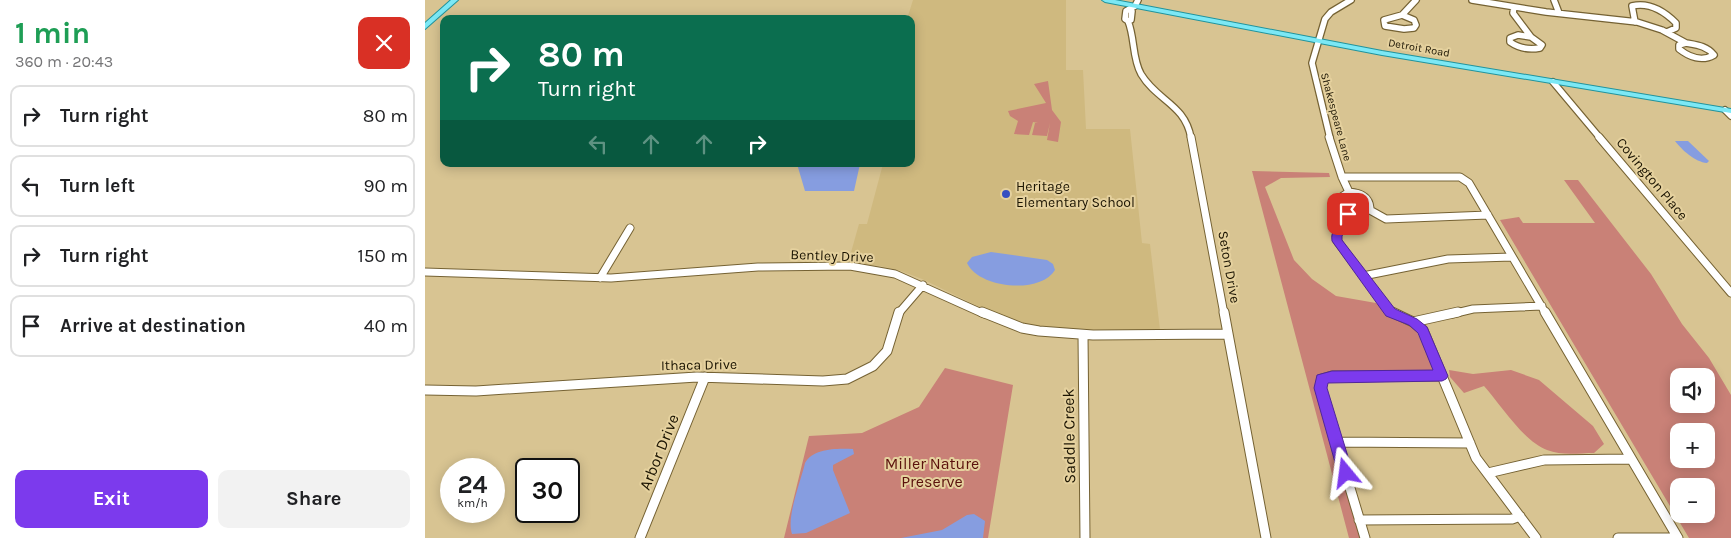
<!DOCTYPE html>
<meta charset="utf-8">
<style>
:root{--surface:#fff;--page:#f2f2f2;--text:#202124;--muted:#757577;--line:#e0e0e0;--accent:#7c3aed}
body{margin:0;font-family:Karla,sans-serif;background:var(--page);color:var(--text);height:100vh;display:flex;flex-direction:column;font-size:19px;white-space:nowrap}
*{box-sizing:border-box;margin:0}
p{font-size:16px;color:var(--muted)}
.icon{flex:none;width:28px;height:28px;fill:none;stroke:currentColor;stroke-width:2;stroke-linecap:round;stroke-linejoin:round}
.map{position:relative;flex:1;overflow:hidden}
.details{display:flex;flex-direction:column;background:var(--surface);width:425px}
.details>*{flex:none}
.guide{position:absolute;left:15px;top:15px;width:475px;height:152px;border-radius:10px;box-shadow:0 2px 12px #0003;background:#0b6e4f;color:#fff;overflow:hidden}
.fabs{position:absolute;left:1245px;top:368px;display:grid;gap:10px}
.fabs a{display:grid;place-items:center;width:45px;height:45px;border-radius:10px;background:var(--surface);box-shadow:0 2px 12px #0003;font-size:25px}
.speed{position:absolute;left:15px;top:458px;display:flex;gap:10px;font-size:25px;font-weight:700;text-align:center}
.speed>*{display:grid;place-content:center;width:65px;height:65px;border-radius:50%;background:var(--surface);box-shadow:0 2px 12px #0003;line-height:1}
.speed small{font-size:12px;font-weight:400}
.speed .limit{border:2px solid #111;border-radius:8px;background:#fff;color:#111}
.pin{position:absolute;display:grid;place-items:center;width:42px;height:42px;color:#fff;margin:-21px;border-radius:10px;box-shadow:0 2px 8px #0006}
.me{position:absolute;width:55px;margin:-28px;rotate:344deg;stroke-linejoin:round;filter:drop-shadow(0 0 4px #0008)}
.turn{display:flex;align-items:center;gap:18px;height:105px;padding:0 15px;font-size:22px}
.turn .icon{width:65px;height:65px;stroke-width:2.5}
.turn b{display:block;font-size:35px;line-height:42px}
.lanes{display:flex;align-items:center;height:48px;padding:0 15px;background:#0003;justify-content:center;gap:25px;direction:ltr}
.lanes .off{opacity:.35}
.round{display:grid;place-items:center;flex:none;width:52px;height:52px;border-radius:10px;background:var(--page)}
.head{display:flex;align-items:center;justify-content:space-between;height:85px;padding:0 15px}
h1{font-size:30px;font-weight:700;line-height:38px;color:#1e9e55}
.primary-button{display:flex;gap:10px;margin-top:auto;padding:10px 15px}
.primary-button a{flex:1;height:58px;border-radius:10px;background:var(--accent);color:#fff;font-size:20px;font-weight:700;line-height:58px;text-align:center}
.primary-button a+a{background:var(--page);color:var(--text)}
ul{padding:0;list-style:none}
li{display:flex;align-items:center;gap:15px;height:62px;margin:0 10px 8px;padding:0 5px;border:2px solid var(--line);border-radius:10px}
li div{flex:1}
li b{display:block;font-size:19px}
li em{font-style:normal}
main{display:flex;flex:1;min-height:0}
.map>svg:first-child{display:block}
</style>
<main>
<section class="details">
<div class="head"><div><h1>1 min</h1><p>360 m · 20:43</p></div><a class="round" style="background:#d93025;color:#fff"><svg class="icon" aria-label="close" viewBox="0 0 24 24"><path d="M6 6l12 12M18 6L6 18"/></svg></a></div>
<ul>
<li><svg class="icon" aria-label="right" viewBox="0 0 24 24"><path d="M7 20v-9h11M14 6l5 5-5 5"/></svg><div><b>Turn right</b></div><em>80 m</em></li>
<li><svg class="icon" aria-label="left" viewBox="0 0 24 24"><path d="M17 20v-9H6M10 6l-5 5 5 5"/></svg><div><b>Turn left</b></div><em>90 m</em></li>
<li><svg class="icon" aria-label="right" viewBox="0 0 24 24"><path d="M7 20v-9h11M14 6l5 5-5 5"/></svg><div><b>Turn right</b></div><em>150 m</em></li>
<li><svg class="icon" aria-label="arrive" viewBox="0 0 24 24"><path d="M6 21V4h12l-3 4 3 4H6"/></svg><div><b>Arrive at destination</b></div><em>40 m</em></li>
</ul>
<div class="primary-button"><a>Exit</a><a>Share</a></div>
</section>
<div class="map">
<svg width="1306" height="538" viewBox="0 0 1306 538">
<rect width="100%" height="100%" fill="#d8c492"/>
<path fill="#cfb97f" d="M488 0H641V70H658L661 129H705L717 243 725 244 735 330H657L613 327 587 320 567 313 497 279 476 271 455 266 423 263 434 224H442L458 164H486V19H482Z"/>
<path fill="#c98177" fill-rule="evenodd" d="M623 81 627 110 636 122 633 142 622 140 625 123 622 136 607 135 610 123H613L608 122 604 135 589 134 593 121 585 116 583 111 621 103 609 84Z
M827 171 904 173 905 177 856 178 840 187 869 260 887 279 911 296 951 303 963 313 990 328 1012 373 895 376 936 538H924Z
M1139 180H1153L1226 274 1257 324 1284 358 1306 395V538H1264L1075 220 1094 217 1098 223H1170ZM1281 376V404H1254V376ZM1281 431V459H1254V431ZM1281 486V514H1254V486Z
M520 368 588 385 563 538H359L384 436 437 433 494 407Z
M1024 370 1048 374 1086 370 1114 380 1168 426 1179 444 1169 453C1154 453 1137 456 1122 450 1099 442 1076 405 1059 386L1039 393 1025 377Z"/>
<path fill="#869de0" d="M1250 141H1263L1284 161 1282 163C1270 162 1257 150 1250 141Z
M372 164H435L429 191H380Z
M566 252 622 260 628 264 630 270C615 295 553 288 542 263L547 257Z
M428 449 429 454 408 465V470L425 513 381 533 367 534C361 517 376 481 380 463 388 448 413 448 428 449Z
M549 514 560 521 558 538H476L517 530 542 515Z"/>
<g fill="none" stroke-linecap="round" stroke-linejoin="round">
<defs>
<path id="minor-far2" d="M1047 0 1121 12 1212 22 1237 30 1261 43
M1129 0 1134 13
M1089 7 1088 13 1106 37
M705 10 707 11 706 20 703 21 700 19 701 11 710 6 713 0
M977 15 989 20 991 25 989 28 979 29 960 26 959 20Z
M977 15 991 0
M703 21C710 38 707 58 716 74 732 101 760 104 766 138
M1210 22 1207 6C1224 2 1239 11 1251 23V28L1242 32
M1093 35 1106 37 1117 45 1115 48C1104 50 1095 49 1085 42V38Z
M1261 43C1272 45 1282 46 1289 55 1277 62 1264 57 1254 49V45Z
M1128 82 1175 138
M1300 110 1306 116
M905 138 887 63 900 19 906 12 926 0"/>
<path id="minor-far1" d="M766 137 799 314
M904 137 917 177 924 192
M1174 137 1306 293
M917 177H1035L1044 183 1121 314
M924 192C935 193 944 196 945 208 934 214 924 212 915 203V198Z
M943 209 961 219 1063 215
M925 210 911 236 912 241 966 312 969 314
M0 272 186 278 333 267 425 266 470 274 559 314
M938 276 1023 259 1087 257
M175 278 205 228
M473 314 498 285
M1027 314 1048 309 1117 306"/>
<path id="minor" d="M557 312 597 328 614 331 668 335 802 334
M799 312 841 538
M967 312 988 322 1033 312
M1120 312 1253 538
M988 322 998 330 1051 458 1111 538
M658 335 660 538
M0 390 51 391 272 377 398 381 422 379 448 366 462 351 474 312
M911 442 1045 443
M1063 473 1119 460 1206 459
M934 520 1087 519 1095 516
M215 538 280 377
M940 538 895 388 897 379 907 376H1017
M1193 538H1253"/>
<path id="major" d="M26 0H33L0 29V23Z
M677 0H690L957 51 1306 109V113L957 55 680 2Z"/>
</defs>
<use href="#minor-far2" stroke="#756233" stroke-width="8"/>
<use href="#minor-far1" stroke="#756233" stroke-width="9"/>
<use href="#minor" stroke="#756233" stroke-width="11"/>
<use href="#major" stroke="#21939c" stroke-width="2"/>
<use href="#minor-far2" stroke="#fff" stroke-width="5.5"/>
<use href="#minor-far1" stroke="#fff" stroke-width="7"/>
<use href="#minor" stroke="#fff" stroke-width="9"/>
<use href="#major" fill="#7ce8f5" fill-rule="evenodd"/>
</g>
<path fill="#7c3aed" stroke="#51269a" d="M923 210 928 214 917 236V240L970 309 992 319 1002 327 1023 376 1021 379 1017 381 903 383 902 388 928 473 926 478 921 480 916 478 913 473 889 388 892 375 907 371 1008 370 993 333 984 325 961 316 907 241C905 232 915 213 923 210Z"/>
<circle fill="#364fc1" stroke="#e5d19e" stroke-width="2" cx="581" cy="194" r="5"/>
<g text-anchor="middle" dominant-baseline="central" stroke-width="4" stroke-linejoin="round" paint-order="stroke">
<g font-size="11" fill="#1b1402" stroke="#e5d19e">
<text transform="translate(994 48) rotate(10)">Detroit Road</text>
<text transform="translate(911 117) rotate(75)">Shakespeare Lane</text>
</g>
<g font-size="14" fill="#1b1402" stroke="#e5d19e">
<text transform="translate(1227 179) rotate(50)">Covington Place</text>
<text transform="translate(407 256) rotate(2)">Bentley Drive</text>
<text transform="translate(804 267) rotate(80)">Seton Drive</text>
<text transform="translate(274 365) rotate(-1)">Ithaca Drive</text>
</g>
<g font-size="14" fill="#1b1402" stroke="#e5d19e" text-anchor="start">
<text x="591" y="186">Heritage<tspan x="591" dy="16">Elementary School</tspan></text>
</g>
<g font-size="16" fill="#1b1402" stroke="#e5d19e">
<text transform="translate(644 436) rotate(-91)">Saddle Creek</text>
<text transform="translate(234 452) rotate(-68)">Arbor Drive</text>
</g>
<g font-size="16" fill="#5b120d" stroke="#e5d19e">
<text x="507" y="463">Miller Nature<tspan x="507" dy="18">Preserve</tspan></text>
</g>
</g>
</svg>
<div class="fabs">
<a><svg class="icon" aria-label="sound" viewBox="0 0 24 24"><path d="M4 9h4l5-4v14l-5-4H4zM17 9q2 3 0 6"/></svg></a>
<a>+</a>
<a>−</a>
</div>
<div class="speed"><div>24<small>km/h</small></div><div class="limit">30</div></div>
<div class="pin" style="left:923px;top:214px;background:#d93025"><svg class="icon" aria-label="arrive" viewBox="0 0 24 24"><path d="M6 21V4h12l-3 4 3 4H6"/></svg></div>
<svg class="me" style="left:921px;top:473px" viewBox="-20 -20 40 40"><path d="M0-17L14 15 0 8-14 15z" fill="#7c3aed" stroke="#fff" stroke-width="4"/></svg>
<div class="guide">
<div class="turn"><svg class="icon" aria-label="right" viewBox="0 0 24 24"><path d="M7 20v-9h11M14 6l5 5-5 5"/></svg><div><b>80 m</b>Turn right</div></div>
<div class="lanes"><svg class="icon off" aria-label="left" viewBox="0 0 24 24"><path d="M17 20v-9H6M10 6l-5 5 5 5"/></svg><svg class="icon off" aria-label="ahead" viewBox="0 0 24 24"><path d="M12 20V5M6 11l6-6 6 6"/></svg><svg class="icon off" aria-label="ahead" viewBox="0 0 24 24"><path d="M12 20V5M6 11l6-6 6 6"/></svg><svg class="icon" aria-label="right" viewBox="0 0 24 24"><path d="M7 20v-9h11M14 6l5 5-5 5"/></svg></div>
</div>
</div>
</main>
